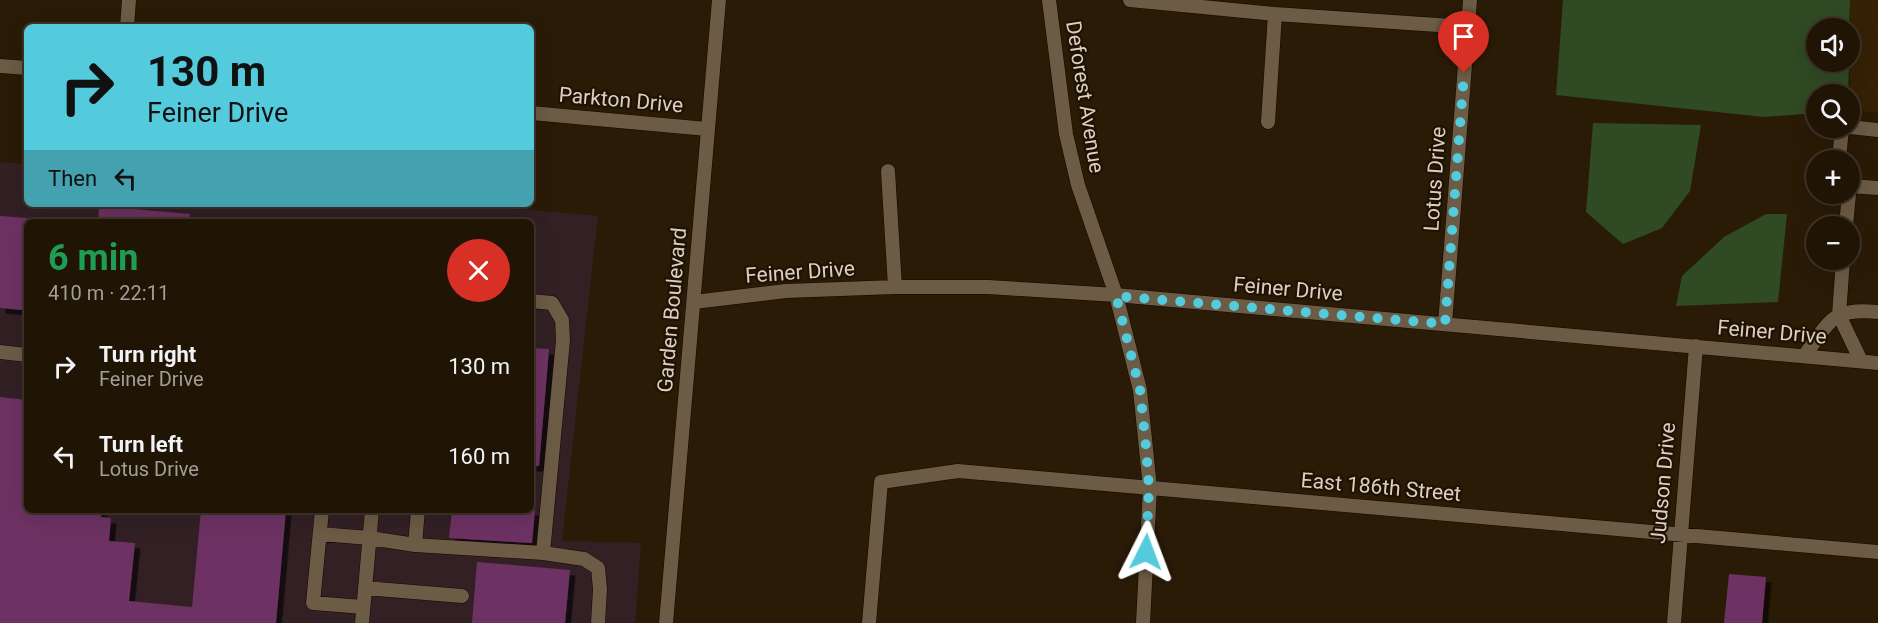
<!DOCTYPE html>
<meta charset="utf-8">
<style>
:root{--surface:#201405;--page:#281d0f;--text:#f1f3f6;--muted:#a29e9a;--line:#3d3327}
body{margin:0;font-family:Roboto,sans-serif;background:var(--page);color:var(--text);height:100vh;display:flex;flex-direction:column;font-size:22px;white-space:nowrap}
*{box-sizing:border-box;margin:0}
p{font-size:20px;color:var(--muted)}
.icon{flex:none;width:33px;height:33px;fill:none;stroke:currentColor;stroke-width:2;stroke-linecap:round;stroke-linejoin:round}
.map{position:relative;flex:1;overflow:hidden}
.panel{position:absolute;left:24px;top:219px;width:510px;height:294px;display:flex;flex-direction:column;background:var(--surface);border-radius:9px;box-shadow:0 6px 24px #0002,0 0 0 2px var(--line)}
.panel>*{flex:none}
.top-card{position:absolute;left:24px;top:24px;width:510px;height:183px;border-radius:9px;box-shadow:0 6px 24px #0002,0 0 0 2px var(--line);background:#54cadd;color:#111;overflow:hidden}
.buttons{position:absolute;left:1806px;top:18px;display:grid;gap:12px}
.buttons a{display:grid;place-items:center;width:54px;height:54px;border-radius:50%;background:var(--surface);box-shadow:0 6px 24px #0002,0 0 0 2px var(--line);font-size:30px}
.pin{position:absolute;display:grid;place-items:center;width:51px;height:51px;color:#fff;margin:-62px -26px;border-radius:50% 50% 50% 0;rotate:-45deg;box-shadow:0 0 6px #0007}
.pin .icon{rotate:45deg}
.me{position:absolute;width:66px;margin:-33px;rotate:3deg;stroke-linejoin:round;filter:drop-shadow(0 0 4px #0008)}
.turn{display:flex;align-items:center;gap:21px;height:126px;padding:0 24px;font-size:27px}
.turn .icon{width:78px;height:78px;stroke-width:2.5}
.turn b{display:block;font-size:42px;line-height:51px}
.then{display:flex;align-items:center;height:57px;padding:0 24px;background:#0003;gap:12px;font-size:22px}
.round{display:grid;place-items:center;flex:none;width:63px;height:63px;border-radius:32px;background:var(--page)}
.summary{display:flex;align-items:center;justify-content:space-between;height:102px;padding:0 24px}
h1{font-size:36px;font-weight:700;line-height:45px;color:#1e9e55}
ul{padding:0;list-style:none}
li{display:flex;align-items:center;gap:18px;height:90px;padding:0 24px}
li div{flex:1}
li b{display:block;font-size:22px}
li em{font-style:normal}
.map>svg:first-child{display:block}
</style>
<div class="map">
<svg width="1878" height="623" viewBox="0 0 1878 623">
<defs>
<filter id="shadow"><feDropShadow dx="5.5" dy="5.5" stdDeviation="0" flood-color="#0009"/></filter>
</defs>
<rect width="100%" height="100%" fill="#2a1b07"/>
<path fill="#342106" d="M1850 0H1878V113L1850 110Z"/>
<path fill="#322025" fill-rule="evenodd" d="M0 162 27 164V204H462L598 216 562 541 641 543 635 623H0ZM27 222H531V510H27Z"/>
<path fill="#304a24" d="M1563 0H1850L1849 28H1816V62H1849L1848 94H1816V113L1764 117 1556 95Z
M1593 123 1701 125 1690 191 1662 228 1623 244 1586 212Z
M1766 214H1787L1778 302 1676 306 1682 276 1724 237Z"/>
<path fill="#6d3264" filter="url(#shadow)" d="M99 206 190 214 189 222H98Z
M0 216 27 218V258L22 310 0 308Z
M531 348 549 349 539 466H531Z
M0 397 27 400V510H102L101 517 111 518 109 541 135 543 129 601 192 607 201 510H286L276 623H0Z
M452 510H535L532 543 449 538Z
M477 562 570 570 565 623H472Z
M1729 574 1766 577 1762 623H1724Z"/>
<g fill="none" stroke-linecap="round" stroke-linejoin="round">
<defs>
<path id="minor" d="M1049 0 1066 134 1078 185 1116 295 1140 390 1150 488 1143 623
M1130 0 1275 14 1467 27
M127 27 129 0
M0 66 27 68
M531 113 707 129
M1268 122 1275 14
M1850 127 1878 130
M1839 160 1842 128
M888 171 895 287
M1850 186 1878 188
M1846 226 1849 194
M1843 260 1839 315 1861 361
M531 301 552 303 562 320 563 340 543 553 584 559 598 568 600 589 598 623
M694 302 786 291 895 287H988L1116 295 1878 363
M1445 324 1470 0
M0 352 27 355
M1804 356C1830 322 1831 307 1878 312
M322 510 313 603 363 607
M320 534 370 538 415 545 543 553
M415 545 418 510
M365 588 462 596
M362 623 372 510
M666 623 719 0
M869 623 881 482 958 471 1878 552
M1674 623 1696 346"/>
</defs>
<use href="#minor" stroke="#120600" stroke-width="15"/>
<use href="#minor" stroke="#6c5b45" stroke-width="14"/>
</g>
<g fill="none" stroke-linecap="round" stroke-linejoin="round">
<path stroke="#54cadd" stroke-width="10" stroke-dasharray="0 18" d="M1146 552 1149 488 1146 447 1140 390 1116 296 1445 324 1464 73"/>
</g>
<g text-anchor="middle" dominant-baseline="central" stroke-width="4.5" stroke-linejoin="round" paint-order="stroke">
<g font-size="21" fill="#d9cfc3" stroke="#201201">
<text transform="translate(1085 97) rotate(81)">Deforest Avenue</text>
<text transform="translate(621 100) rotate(5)">Parkton Drive</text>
<text transform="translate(1435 179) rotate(-86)">Lotus Drive</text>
<text transform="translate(800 272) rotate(-4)">Feiner Drive</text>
<text transform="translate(1288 289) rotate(5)">Feiner Drive</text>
<text transform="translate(672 310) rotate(-85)">Garden Boulevard</text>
<text transform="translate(1772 332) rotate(5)">Feiner Drive</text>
<text transform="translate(1663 483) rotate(-85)">Judson Drive</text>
<text transform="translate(1381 487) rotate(5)">East 186th Street</text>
</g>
</g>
</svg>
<div class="buttons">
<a><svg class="icon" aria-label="sound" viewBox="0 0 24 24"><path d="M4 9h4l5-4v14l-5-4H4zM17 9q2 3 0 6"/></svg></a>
<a><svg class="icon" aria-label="search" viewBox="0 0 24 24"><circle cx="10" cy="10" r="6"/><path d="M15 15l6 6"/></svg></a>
<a>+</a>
<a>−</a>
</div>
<div class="pin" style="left:1464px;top:73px;background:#d93025"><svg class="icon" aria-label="arrive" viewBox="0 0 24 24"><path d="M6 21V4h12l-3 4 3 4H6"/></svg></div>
<svg class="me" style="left:1146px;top:552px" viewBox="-20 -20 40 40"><path d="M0-17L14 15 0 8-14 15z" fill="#54cadd" stroke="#fff" stroke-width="4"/></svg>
<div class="top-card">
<div class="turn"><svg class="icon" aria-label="right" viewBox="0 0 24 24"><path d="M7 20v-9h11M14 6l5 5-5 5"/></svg><div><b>130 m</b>Feiner Drive</div></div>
<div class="then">Then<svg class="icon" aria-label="left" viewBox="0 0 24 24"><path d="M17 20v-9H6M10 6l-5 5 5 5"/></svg></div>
</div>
<section class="panel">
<div class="summary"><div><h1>6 min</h1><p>410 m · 22:11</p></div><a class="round" style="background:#d93025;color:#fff"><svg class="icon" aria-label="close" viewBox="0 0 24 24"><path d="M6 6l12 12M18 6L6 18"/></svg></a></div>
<ul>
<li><svg class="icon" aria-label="right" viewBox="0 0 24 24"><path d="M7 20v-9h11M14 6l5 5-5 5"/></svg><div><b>Turn right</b><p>Feiner Drive</p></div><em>130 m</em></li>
<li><svg class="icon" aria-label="left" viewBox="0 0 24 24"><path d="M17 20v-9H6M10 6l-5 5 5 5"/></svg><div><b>Turn left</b><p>Lotus Drive</p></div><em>160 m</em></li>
</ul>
</section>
</div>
